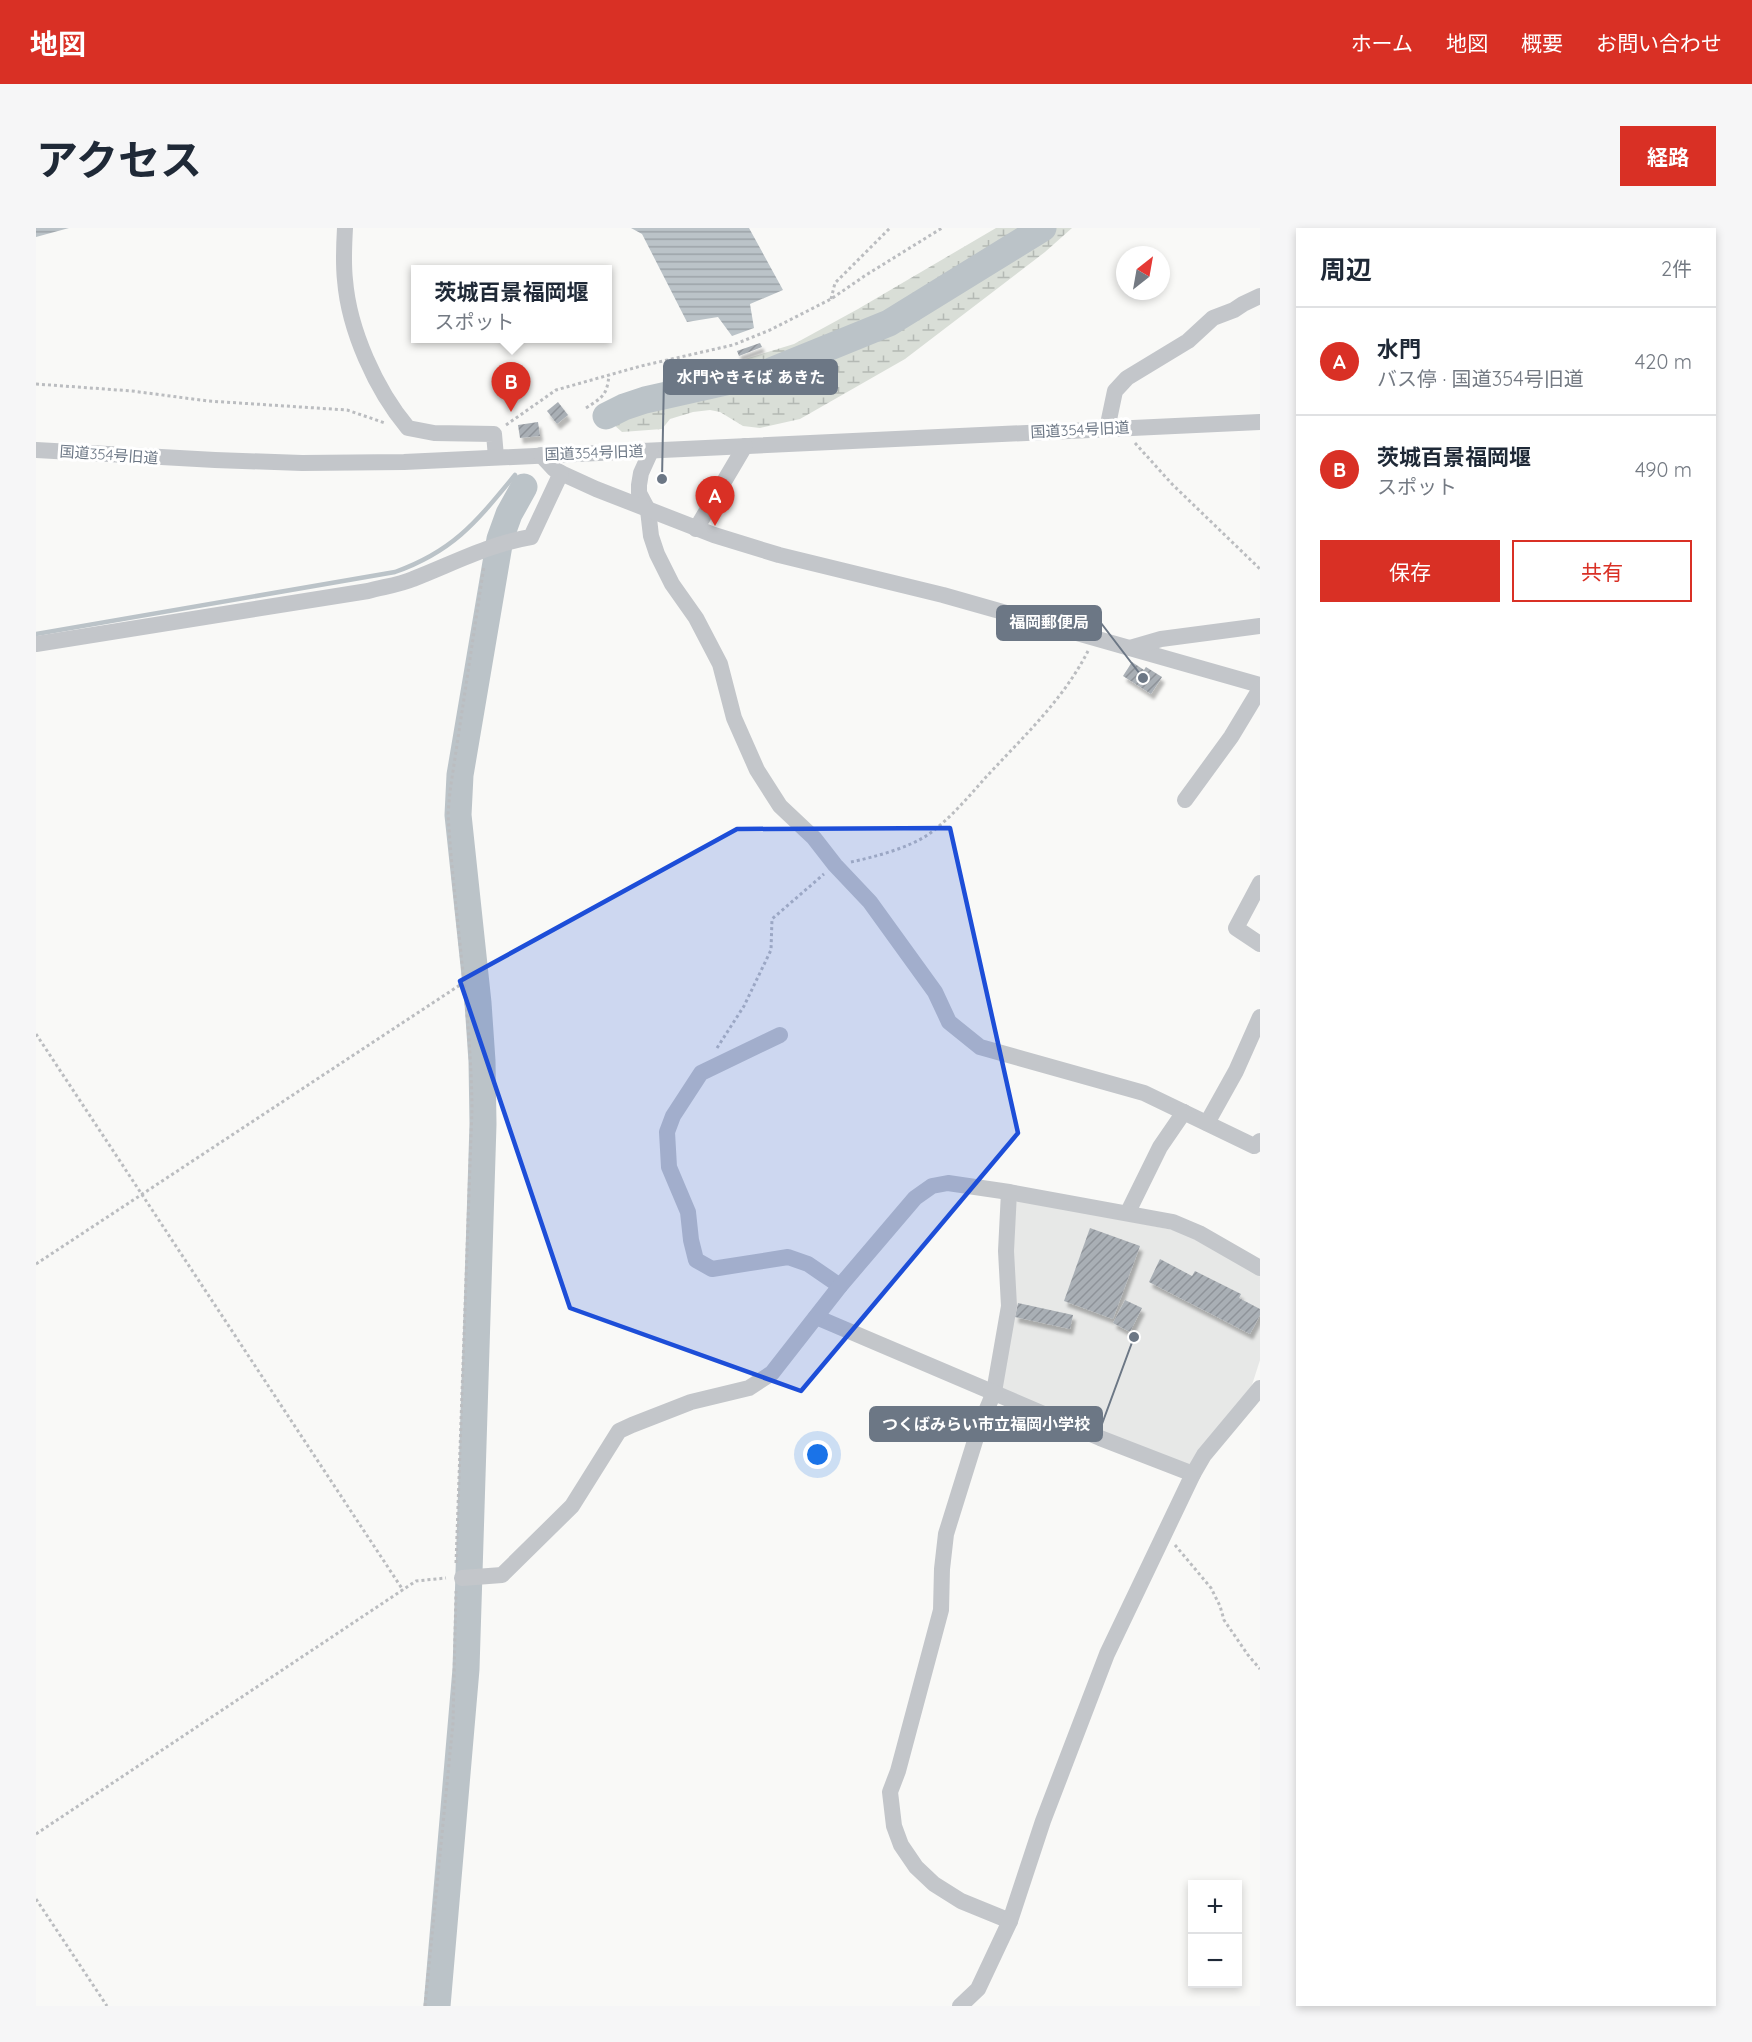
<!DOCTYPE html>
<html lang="ja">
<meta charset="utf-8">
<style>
body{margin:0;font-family:Quicksand,"Noto Sans JP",sans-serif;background:#f6f6f7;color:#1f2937}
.controls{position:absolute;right:18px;bottom:18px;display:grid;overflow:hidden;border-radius:0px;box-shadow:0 3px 9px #0003}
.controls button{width:54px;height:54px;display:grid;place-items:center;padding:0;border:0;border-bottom:2px solid #e0e1e3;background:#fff;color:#1f2937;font:30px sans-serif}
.compass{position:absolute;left:1080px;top:18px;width:54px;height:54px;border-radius:50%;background:#fff;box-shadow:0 3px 9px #0003;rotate:31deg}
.you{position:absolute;left:782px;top:1227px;width:21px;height:21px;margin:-15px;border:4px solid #fff;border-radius:50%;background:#1a73e8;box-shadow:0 0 0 9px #1a73e833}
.badge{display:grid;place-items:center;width:39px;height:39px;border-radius:50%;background:#d93025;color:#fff;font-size:20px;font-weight:700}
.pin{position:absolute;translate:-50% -50px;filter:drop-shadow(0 2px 3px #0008)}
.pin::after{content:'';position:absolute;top:32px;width:21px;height:18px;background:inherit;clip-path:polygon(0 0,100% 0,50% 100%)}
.popup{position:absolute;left:375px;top:37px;width:201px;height:78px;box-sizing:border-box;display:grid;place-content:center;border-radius:0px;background:#fff;filter:drop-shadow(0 2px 4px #0005);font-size:20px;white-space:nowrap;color:#747a83}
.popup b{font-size:22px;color:#1f2937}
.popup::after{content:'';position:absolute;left:50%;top:100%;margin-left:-12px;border:12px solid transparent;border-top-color:#fff}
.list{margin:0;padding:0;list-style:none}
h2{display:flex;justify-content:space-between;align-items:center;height:78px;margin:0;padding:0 24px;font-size:26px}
h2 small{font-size:20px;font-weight:400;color:#747a83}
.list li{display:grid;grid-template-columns:39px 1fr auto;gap:18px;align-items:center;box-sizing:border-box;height:108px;padding:0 24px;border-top:2px solid #e0e1e3}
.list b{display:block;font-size:22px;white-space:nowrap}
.list p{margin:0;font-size:20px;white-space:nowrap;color:#747a83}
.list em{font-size:20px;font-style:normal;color:#747a83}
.actions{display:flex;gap:12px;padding:18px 24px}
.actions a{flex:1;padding:14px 0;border:2px solid #d93025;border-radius:0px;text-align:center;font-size:21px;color:#d93025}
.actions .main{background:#d93025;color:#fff}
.map{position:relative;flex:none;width:1224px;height:1778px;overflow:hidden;border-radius:0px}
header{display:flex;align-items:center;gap:36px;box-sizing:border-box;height:84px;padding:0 30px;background:#d93025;color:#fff}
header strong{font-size:28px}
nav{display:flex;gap:33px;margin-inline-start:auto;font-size:21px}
.intro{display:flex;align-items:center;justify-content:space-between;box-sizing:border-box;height:144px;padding:0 36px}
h1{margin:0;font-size:42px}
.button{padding:15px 27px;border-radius:0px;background:#d93025;color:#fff;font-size:21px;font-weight:700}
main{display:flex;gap:36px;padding:0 36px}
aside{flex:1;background:#fff;border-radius:0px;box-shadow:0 3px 9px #0003}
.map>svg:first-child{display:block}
</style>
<header>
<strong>地図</strong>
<nav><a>ホーム</a><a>地図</a><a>概要</a><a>お問い合わせ</a></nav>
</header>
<div class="intro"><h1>アクセス</h1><a class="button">経路</a></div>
<main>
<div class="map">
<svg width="1224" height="1778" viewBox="0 0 1224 1778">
<defs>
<pattern id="wetland-marsh" width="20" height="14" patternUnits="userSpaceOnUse" patternTransform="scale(1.5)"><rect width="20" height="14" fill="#d9ded7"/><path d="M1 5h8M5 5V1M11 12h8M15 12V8" fill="none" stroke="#b4b9b4"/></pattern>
<pattern id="water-rules" width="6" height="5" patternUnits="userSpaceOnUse" patternTransform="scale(1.5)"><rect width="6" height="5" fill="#bbc3c8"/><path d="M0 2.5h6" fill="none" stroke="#9ca3a8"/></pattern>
<pattern id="building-hatch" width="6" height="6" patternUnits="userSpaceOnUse" patternTransform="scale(1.5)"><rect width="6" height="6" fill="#a9afb5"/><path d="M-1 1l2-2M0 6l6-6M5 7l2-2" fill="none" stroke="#8e9399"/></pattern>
<filter id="shadow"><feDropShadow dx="3" dy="5.5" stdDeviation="1.5" flood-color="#0004"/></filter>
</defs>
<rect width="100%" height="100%" fill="#f9f9f7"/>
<!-- built -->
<path fill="#e7e8e7" d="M982,971L1157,1006L1224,1046V1132L1215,1160L1156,1237L1149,1239L962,1161L978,975Z"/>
<!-- wetland -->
<path fill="url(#wetland-marsh)" d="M960,0H1036L1009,24L869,131L764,191L724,200L707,198L684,184L674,182L657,184L634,191L626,201L586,204L577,196L565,181L583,169L657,150L706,132L758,116L822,81Z"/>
<!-- water -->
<g fill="url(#water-rules)">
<path d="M0,0H33L0,9Z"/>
<path d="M595,0H713L747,62L714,76L718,100L696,108L682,89L651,94L606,6Z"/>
</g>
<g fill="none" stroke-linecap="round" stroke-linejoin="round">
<!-- stream -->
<path stroke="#bbc3c8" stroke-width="4.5" d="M0,406L359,344C418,323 441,293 479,247"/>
<!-- river -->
<g stroke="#bbc3c8" stroke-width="27">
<path d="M570,188L588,179L609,172L730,145L853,95L1007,0"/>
<path d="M401,1778L430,1441L447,896L446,833L442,775L422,587L424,547L464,311L473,286L488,259"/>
</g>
</g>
<!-- building -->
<g fill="url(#building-hatch)" filter="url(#shadow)">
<path d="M724,115L726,119L703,128L701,123Z"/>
<path d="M522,174L532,187L521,196L511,183Z"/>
<path d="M502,194L504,208L484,210L482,197Z"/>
<path d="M1096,434L1108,442L1110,439L1126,449L1115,466L1087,448Z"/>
<path d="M1054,1000L1104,1018L1077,1091L1028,1073Z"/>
<path d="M1124,1031L1156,1048L1159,1043L1205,1066L1203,1070L1224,1081V1087L1214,1106L1113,1054Z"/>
<path d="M1089,1072L1106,1080L1094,1104L1077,1095Z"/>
<path d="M982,1075L1037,1087L1034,1101L979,1089Z"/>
</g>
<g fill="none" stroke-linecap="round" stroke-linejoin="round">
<!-- path -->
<g stroke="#bbbdc0" stroke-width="3" stroke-dasharray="3 3" stroke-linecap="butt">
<path d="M795,71L799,55L854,0"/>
<path d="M0,156L96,163L172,173L311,182L349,195"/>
<path d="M550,180C567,169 571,167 573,147"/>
<path d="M470,197L520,162L605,138L697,117L734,102L795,71L830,47L906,0"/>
<path d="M1099,215L1136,256L1224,341"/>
<path d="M815,634C838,629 873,620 893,606C915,590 933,568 951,548C988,508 1027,472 1052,423"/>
<path d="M0,806L367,1362"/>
<path d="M681,820L708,778L735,722L736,691L788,646"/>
<path d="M0,1036L427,755"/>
<path d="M1139,1317L1175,1360L1184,1378L1188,1392L1212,1427L1224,1441"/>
<path d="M420,1335L436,881C435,782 418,685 412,586L414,563L448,338"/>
<path d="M0,1606L380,1353L410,1350"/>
<path d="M0,1671L71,1778"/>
<path d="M389,1778L417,1495L420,1363"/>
</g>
<!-- minor -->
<g stroke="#c3c6ca" stroke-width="16">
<path d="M309,0C308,17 307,34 309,52C313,102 340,162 372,200L398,205L458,206L460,229"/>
<path d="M1071,201L1079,163L1091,150L1152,113L1177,90L1198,82L1207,76L1224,68"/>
<path d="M0,222L179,232L266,235L368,234L1224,194"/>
<path d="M615,223L605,245L603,257V265L612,282L615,308L621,326L636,356L660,390L684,436L698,490L721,542L744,578L778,610L799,637L834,674L899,764L913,794L944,819L1108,865L1218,918L1224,913"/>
<path d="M505,227L518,241L525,245L560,261L678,307L743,327L907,367L1224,457"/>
<path d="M660,301L709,218"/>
<path d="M0,416L332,363C346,359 363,357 377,351C416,336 453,316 495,309L525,245"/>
<path d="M1094,420L1125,411L1224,398"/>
<path d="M1149,572L1195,509L1224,461"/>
<path d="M1224,655L1200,700L1224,716"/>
<path d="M744,807L665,845L637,888L631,904L633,939L652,984L655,1012L660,1032L676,1041L752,1029L772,1036L804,1058"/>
<path d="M1171,895L1200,843L1224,789"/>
<path d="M973,964L970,1023L973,1078L958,1164L943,1200L910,1306L906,1341L905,1382L862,1543L854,1564L858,1598L865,1617L880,1639L898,1656L925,1673L974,1693"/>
<path d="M1092,984L1124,919L1148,884"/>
<path d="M780,1089L1064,1210L1157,1246"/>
<path d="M426,1350L466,1347L536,1278L583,1203L596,1197L655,1174L713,1160L736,1145L804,1058L879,970L896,958L912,955L973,964L1137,994L1163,1005L1224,1040"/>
<path d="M924,1778L942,1761L974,1693L1007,1593L1071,1426L1157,1246L1168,1227L1224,1160"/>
</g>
</g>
<!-- marked area -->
<path fill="#1d4ed8" fill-opacity="0.2" stroke="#1d4ed8" stroke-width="4.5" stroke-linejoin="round" d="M914,600L982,905L765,1163L534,1080L424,753L701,601Z"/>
<g text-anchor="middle" stroke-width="6" stroke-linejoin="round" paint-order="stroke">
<!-- street labels -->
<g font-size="15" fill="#6c7785" stroke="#fff">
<text transform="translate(1044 202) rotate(-3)" y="5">国道354号旧道</text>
<text transform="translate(558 225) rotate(-2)" y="5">国道354号旧道</text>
<text transform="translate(73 227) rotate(4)" y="5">国道354号旧道</text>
</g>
</g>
<!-- callouts -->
<path fill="none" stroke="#6c7785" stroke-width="2" d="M626 251L628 149M1107 450L1065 395M1098 1109L1066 1196"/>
<g fill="#6c7785" stroke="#fff" stroke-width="2">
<circle cx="626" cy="251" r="6"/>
<circle cx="1107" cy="450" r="6"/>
<circle cx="1098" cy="1109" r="6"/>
</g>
<g fill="#6c7785" stroke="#6c7785" stroke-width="2">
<rect x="628" y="132" width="173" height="34" rx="6"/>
<rect x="961" y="378" width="104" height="34" rx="6"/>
<rect x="834" y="1179" width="232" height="34" rx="6"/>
</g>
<g font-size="16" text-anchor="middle" font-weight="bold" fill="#fff">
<text x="715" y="155">水門やきそば あきた</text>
<text x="1013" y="400">福岡郵便局</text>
<text x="950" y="1202">つくばみらい市立福岡小学校</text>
</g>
</svg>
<div class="controls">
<button>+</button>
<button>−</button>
</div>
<svg class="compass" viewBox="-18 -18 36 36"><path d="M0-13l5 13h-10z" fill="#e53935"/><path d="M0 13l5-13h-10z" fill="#747a83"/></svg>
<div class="you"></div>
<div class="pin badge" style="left:679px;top:298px">A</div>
<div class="pin badge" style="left:475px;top:184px">B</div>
<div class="popup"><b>茨城百景福岡堰</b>スポット</div>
</div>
<aside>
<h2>周辺<small>2件</small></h2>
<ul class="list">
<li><span class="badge">A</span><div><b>水門</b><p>バス停 · 国道354号旧道</p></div><em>420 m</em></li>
<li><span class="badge">B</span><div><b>茨城百景福岡堰</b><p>スポット</p></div><em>490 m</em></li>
</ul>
<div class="actions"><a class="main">保存</a><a>共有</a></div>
</aside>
</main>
